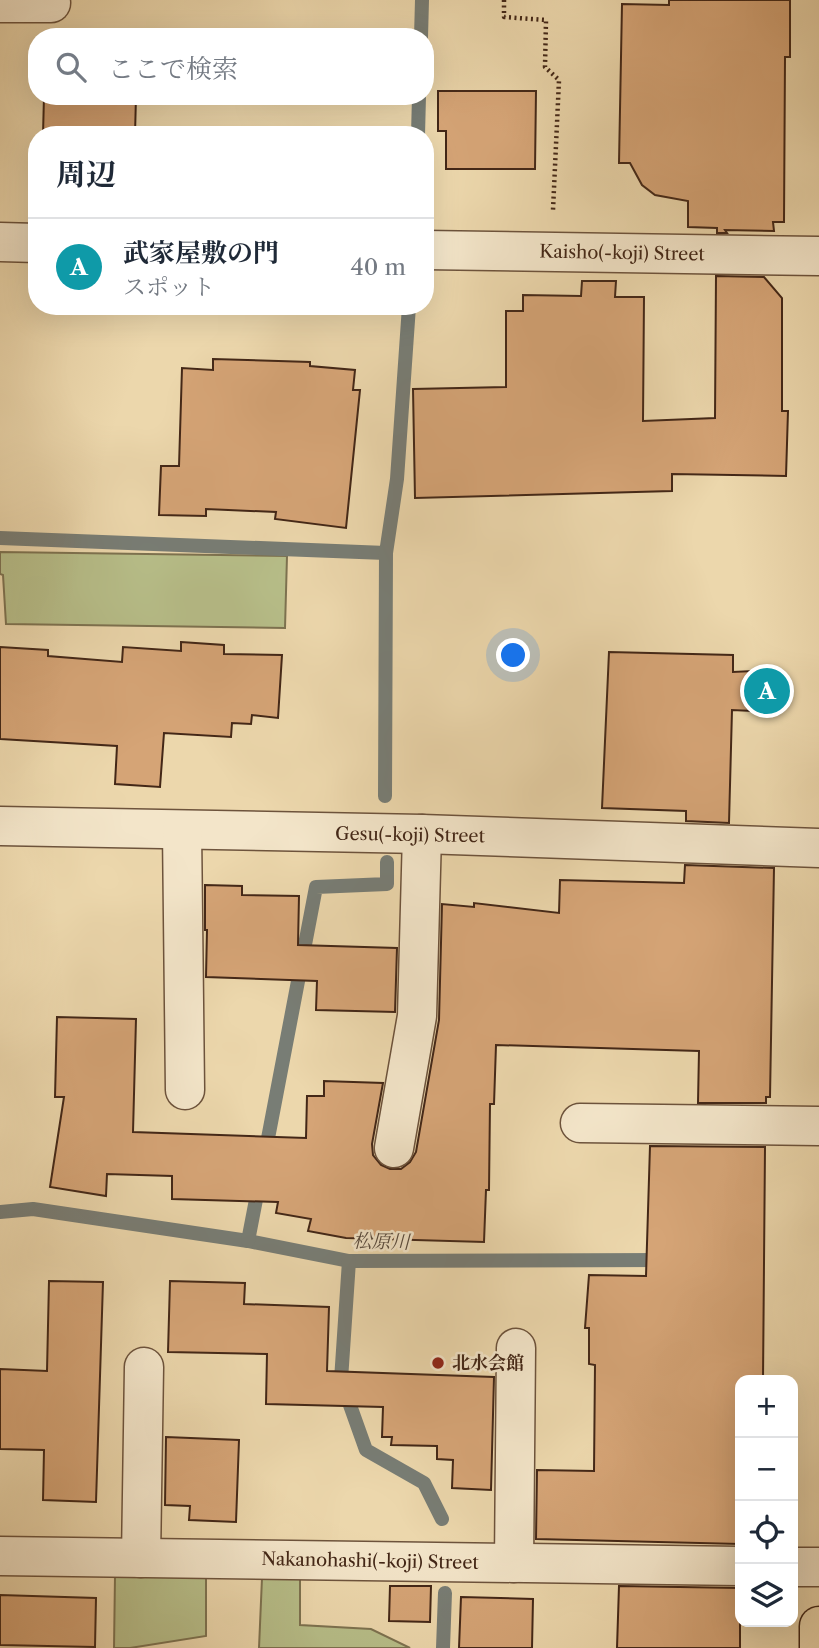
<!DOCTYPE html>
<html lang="ja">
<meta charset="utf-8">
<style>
body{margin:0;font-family:"Libre Caslon Text","Noto Serif JP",serif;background:#f2f2f3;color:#1f2937}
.controls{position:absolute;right:21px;bottom:21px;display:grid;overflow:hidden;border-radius:14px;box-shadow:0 7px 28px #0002}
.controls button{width:63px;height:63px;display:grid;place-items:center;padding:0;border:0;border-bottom:2px solid #e0e1e3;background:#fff;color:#1f2937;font:35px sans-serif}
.you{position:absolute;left:514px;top:656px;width:24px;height:24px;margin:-18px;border:5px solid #fff;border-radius:50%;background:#1a73e8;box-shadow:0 0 0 10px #1a73e833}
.badge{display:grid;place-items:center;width:46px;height:46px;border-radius:50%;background:#8f2418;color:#fff;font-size:23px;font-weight:700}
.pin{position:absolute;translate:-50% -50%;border:4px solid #fff;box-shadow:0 2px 7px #0006}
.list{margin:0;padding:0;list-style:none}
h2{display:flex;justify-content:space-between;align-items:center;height:91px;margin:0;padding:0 28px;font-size:30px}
h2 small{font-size:23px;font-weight:400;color:#747a83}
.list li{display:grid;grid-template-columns:46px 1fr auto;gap:21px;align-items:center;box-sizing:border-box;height:98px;padding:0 28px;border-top:2px solid #e0e1e3}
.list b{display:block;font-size:26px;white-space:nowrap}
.list p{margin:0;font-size:23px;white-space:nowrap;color:#747a83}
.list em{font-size:23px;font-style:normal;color:#747a83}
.icon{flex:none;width:38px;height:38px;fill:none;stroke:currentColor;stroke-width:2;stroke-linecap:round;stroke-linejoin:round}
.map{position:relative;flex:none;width:819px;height:1648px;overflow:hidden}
.search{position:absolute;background:#fff;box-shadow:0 7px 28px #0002;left:28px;top:28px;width:406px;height:77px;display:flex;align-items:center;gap:18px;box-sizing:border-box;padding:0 24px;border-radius:28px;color:#747a83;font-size:26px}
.panel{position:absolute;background:#fff;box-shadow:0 7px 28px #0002;left:28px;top:126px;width:406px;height:189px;border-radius:28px}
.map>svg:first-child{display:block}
</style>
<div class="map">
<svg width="819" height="1648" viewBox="0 0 819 1648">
<rect width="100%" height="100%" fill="#ecd7ac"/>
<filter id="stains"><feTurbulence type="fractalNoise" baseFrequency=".00286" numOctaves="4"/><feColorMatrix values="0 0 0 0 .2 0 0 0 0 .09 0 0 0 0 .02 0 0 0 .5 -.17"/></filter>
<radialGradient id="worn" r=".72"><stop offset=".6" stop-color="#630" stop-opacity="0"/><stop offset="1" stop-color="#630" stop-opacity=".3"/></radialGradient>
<!-- green -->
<g fill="#b7be89" stroke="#7d7250" stroke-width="2">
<path d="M0,552L287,556L285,628L6,624L3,575L0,574Z"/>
<path d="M115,1576L206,1577V1636L130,1648H114Z"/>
<path d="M262,1578H300V1625L371,1629L410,1648H259Z"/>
</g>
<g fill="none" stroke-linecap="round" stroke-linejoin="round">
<!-- stream -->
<g stroke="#787d75" stroke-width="14">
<path d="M421,37L422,0"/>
<path d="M418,135L419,96"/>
<path d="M0,538L386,553"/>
<path d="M385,796L386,553L397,479L409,306"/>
<path d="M265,1154L316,887L387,884V862"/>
<path d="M0,1212L33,1209L248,1241L349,1261L665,1260"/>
<path d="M248,1241L259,1184"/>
<path d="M349,1261L341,1380L366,1450L424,1483L442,1519"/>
<path d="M443,1648L445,1593"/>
</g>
</g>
<!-- building -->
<g fill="#d5a476" stroke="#432717" stroke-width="2">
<path d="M669,0H790V57H785L784,222H773L774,231L725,230L727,233H717V228L688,227V201L655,195L642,185L630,163H619L622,4L669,5Z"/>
<path d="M438,91H536L535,169H446V131H438Z"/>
<path d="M44,96H136L135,135H43Z"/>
<path d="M716,276L764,277L782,298V411H788L786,476L672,474V491L415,498L413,389L506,387V311H523V295L581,296L582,281H616L615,297H644L643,421L715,418Z"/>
<path d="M213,359L310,362V366L355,370L353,390H360L346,528L275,519L276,512L206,509V516L159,515L161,466H179L182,368L213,370Z"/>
<path d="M181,642L224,645V654L282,655L278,718L252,715L251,724L232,723L231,737L164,733L160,787L115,784L117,746L0,739V647L48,650V656L122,662L123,647L181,651Z"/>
<path d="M609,652L733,655V672L777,670L776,712L732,710L729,823L686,821V811L602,808Z"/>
<path d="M685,865L774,868L770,1097H766V1103H698L699,1051L496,1045L494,1104H490L489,1190H486L484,1242L346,1238L308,1231L311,1219L276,1213L278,1202L172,1199V1176L107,1174L106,1196L50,1187L64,1097H55L57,1017L136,1019L133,1132L306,1138L307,1096H324V1081L383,1083L372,1144L373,1155L381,1165L390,1169H401L410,1162L416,1152L439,1020L442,904L474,907V903L559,913L560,880L684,883Z"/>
<path d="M205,885L242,886V895L299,896L298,945L397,948L395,1012L316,1010L317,981L206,977L207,930H205Z"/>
<path d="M650,1146L765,1147L763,1380H740V1544L536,1539L537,1470L594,1471L595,1365L589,1364V1328H585L589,1275L646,1276Z"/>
<path d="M49,1281L103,1282L96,1502L43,1500L44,1450L0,1449V1369L47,1371Z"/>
<path d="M170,1281L245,1283L244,1304L329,1307L327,1371L494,1377L491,1490L452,1488L453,1460L437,1459V1446L391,1445L392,1437H382L383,1407L266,1404L267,1354L168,1352Z"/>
<path d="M166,1437L239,1440L236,1522L189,1520L190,1506L165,1505Z"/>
<path d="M390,1586H431L430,1622L389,1621Z"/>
<path d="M619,1586L740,1588V1648H617Z"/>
<path d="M0,1595L96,1598L95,1647L0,1645Z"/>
<path d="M461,1597L533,1599L532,1648H459Z"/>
</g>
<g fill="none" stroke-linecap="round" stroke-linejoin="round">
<!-- minor casing -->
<g stroke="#6d533c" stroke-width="41">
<g id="minor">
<path d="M0,3H51"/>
<path d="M0,242L37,243"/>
<path d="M425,250L819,256"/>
<path d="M0,826L422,834L819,848"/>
<path d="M182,830L185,1090"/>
<path d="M580,1123L819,1126"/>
<path d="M394,1148L417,1016L422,834"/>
<path d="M0,1556L740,1566"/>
<path d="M141,1558L144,1367"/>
<path d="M514,1563L516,1348"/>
<path d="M793,1567H819"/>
</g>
</g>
<!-- primary casing -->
<g stroke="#432717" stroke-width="41">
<path id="primary" d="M819,1648V1626"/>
</g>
<!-- path -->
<path stroke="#432717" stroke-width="4.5" stroke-dasharray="2 3.5" stroke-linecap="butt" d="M504,0V17L546,20L545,67L559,80L553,210"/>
<!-- minor -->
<use href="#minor" stroke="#f3e5c9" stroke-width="38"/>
<!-- primary -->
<use href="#primary" stroke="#ecd7ac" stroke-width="38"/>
</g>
<!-- markers -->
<circle fill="#8f2418" stroke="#f3e5c9" stroke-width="2.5" cx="438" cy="1363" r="7"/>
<g text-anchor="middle" stroke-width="5" stroke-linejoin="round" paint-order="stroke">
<!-- street labels -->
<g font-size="18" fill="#432717" stroke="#f3e5c9">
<text transform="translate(622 253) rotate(1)" y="6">Kaisho(-koji) Street</text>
<text transform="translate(410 835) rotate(1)" y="6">Gesu(-koji) Street</text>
<text transform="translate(370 1561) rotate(1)" y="6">Nakanohashi(-koji) Street</text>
</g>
<!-- poi labels -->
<g font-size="18" font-weight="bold" fill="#432717" stroke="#f3e5c9" text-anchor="start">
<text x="452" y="1369">北水会館</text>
</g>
<!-- water labels -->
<g font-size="19" font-style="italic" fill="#594b3e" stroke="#f3e5c9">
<text transform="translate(381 1241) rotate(1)" y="7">松原川</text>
</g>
</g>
<rect width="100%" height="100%" filter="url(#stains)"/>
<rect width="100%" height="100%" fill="url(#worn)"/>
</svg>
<div class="controls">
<button>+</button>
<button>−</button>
<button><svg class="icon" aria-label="locate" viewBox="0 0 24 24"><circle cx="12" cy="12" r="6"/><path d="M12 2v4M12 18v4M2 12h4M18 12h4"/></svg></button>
<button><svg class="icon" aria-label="layers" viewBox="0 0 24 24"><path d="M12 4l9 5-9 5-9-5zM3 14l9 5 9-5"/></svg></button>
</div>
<div class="you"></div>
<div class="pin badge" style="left:767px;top:691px;background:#0f9aa8">A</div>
<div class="search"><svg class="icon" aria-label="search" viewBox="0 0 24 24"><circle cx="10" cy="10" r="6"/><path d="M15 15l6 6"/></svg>ここで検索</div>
<section class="panel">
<h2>周辺<small></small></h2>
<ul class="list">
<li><span class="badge" style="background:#0f9aa8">A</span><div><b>武家屋敷の門</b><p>スポット</p></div><em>40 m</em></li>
</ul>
</section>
</div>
